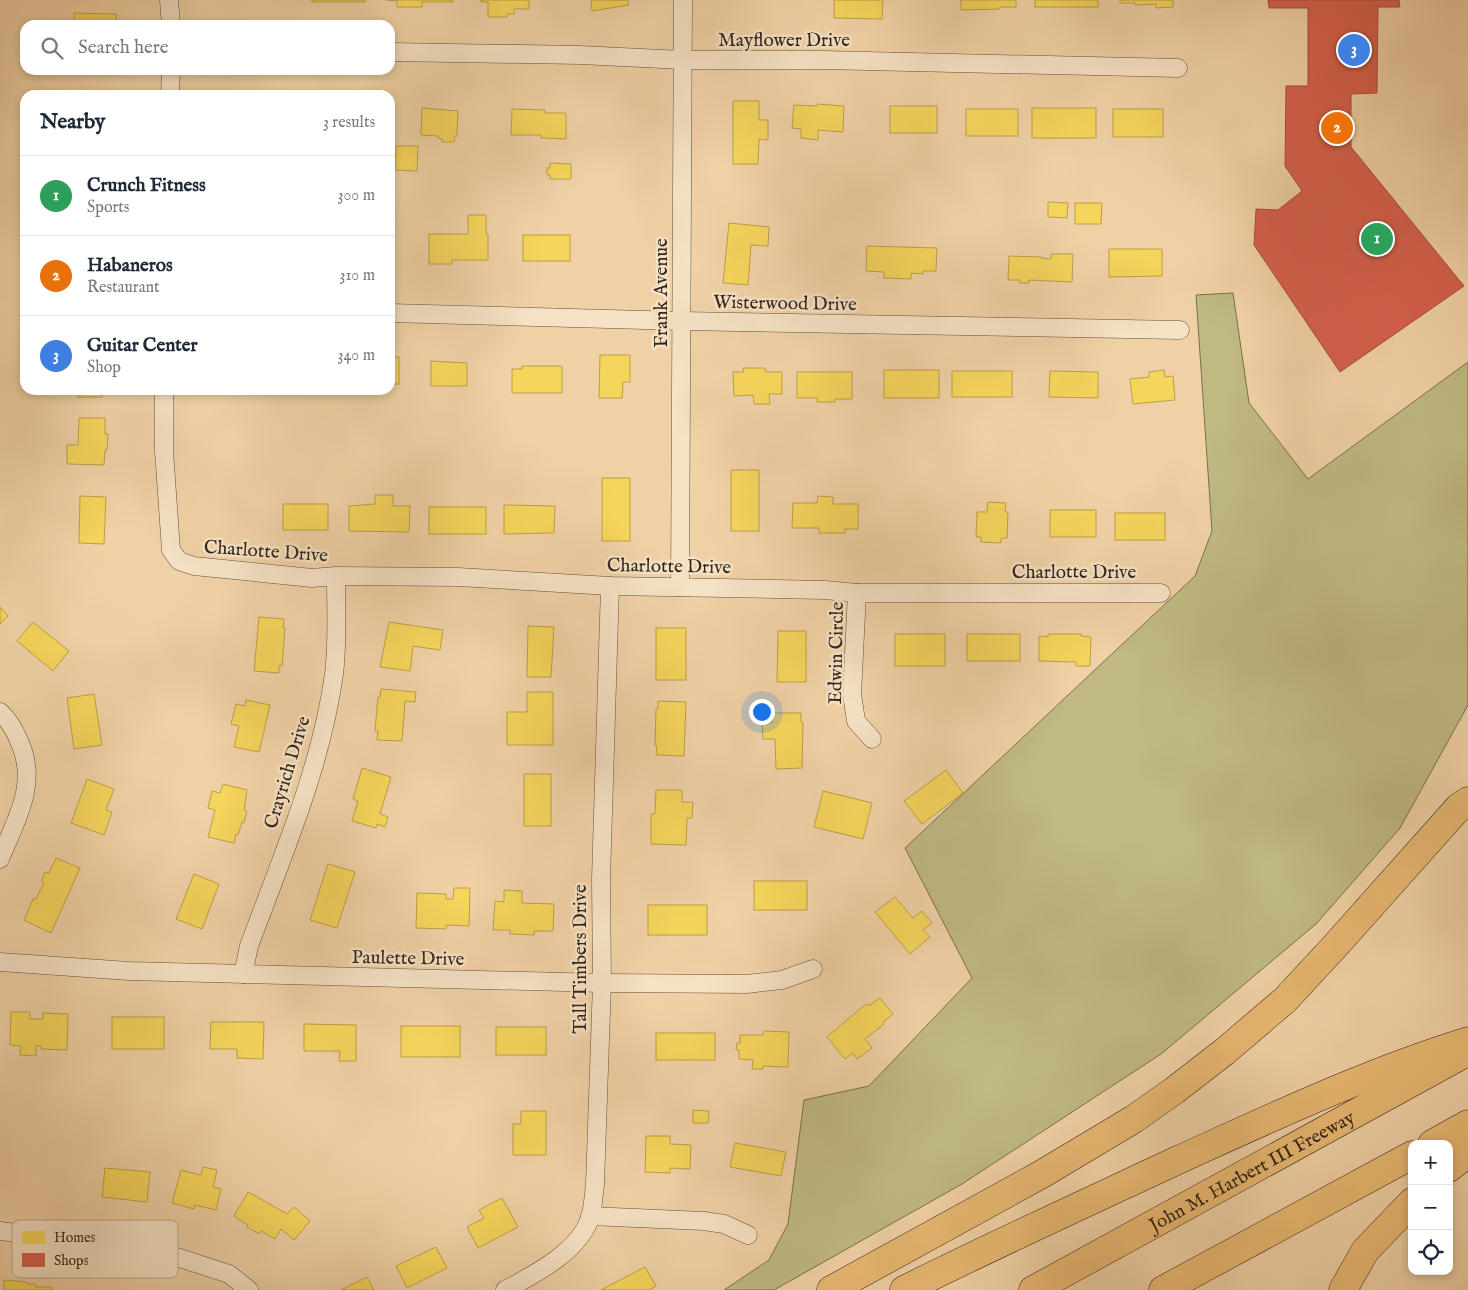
<!DOCTYPE html>
<meta charset="utf-8">
<style>
body{margin:0;font-family:"IM FELL English",serif;background:#f2f2f3;color:#1f2937}
.controls{position:absolute;right:15px;bottom:15px;display:grid;overflow:hidden;border-radius:10px;box-shadow:0 2px 8px #0003}
.controls button{width:45px;height:45px;display:grid;place-items:center;padding:0;border:0;border-bottom:1px solid #e0e1e3;background:#fff;color:#1f2937;font:25px sans-serif}
.you{position:absolute;left:761px;top:711px;width:18px;height:18px;margin:-12px;border:4px solid #fff;border-radius:50%;background:#1a73e8;box-shadow:0 0 0 8px #1a73e833}
.badge{display:grid;place-items:center;width:32px;height:32px;border-radius:50%;background:#8f2418;color:#fff;font-size:16px;font-weight:700}
.pin{position:absolute;translate:-50% -50%;border:2px solid #fff;box-shadow:0 1px 5px #0006}
.list{margin:0;padding:0;list-style:none}
h2{display:flex;justify-content:space-between;align-items:center;height:65px;margin:0;padding:0 20px;font-size:21px}
h2 small{font-size:16px;font-weight:400;color:#747a83}
.list li{display:grid;grid-template-columns:32px 1fr auto;gap:15px;align-items:center;box-sizing:border-box;height:80px;padding:0 20px;border-top:1px solid #e0e1e3}
.list b{display:block;font-size:19px;white-space:nowrap}
.list p{margin:0;font-size:16px;white-space:nowrap;color:#747a83}
.list em{font-size:16px;font-style:normal;color:#747a83}
.icon{flex:none;width:28px;height:28px;fill:none;stroke:currentColor;stroke-width:2;stroke-linecap:round;stroke-linejoin:round}
.map{position:relative;flex:none;width:1468px;height:1290px;overflow:hidden}
.search{position:absolute;background:#fff;box-shadow:0 2px 8px #0003;left:20px;top:20px;width:375px;height:55px;display:flex;align-items:center;gap:12px;box-sizing:border-box;padding:0 18px;border-radius:15px;color:#747a83;font-size:19px}
.panel{position:absolute;background:#fff;box-shadow:0 2px 8px #0003;left:20px;top:90px;width:375px;height:305px;border-radius:15px}
.map>svg:first-child{display:block}
</style>
<div class="map">
<svg width="1468" height="1290" viewBox="0 0 1468 1290">
<rect width="100%" height="100%" fill="#f0d1a5"/>
<filter id="stains"><feTurbulence type="fractalNoise" baseFrequency=".004" numOctaves="4"/><feColorMatrix values="0 0 0 0 .2 0 0 0 0 .09 0 0 0 0 .02 0 0 0 .5 -.17"/></filter>
<radialGradient id="worn" r=".72"><stop offset=".6" stop-color="#630" stop-opacity="0"/><stop offset="1" stop-color="#630" stop-opacity=".3"/></radialGradient>
<!-- green -->
<path fill="#c0b982" stroke="#79704e" d="M1233,293L1249,403L1308,479L1468,362V705L1400,828L1316,924L1161,1054L962,1184L774,1290H724L769,1260L788,1224L804,1100L869,1086L972,978L905,848L1195,576L1212,531L1196,295Z"/>
<!-- homes -->
<g fill="#f6d55c" stroke="#bba048">
<rect x="312" y="0" width="53" height="2"/>
<path d="M386,0H453V2H422V7H397V1Z"/>
<path d="M481,0H529V9H514V14H507V17H488V2H481Z"/>
<path d="M591,0H628L629,5L592,11Z"/>
<path d="M834,0H883L882,19L834,18Z"/>
<path d="M961,0H1016V7H1000V9L961,10Z"/>
<rect x="1035" y="0" width="63" height="7"/>
<path d="M1120,0H1173V7L1156,8V4L1135,5V3H1120Z"/>
<path d="M74,13L116,14V25H74Z"/>
<rect x="204" y="92" width="28" height="3"/>
<path d="M733,101H759V120H768V140L759,139L758,164H733Z"/>
<path d="M817,104L844,106L843,132L818,130V140L801,138V129L792,128L794,105L817,106Z"/>
<rect x="890" y="106" width="47" height="27"/>
<path d="M422,108L458,111L457,136H455L454,142H442V139L438,138V136L421,135Z"/>
<rect x="1032" y="108" width="64" height="30"/>
<path d="M512,109L545,110V113H566V139L541,138V135H511Z"/>
<rect x="966" y="109" width="52" height="27"/>
<rect x="1113" y="109" width="50" height="28"/>
<path d="M396,146H418L417,171L395,170Z"/>
<path d="M550,163L571,164V179H550V175H547V168H550Z"/>
<path d="M1048,202L1068,203L1067,218L1048,217Z"/>
<path d="M1075,203H1102L1101,224H1075Z"/>
<path d="M468,215H486V234H488V260H452V264H429V234H468Z"/>
<path d="M729,223L769,227L768,246L751,245L748,285L723,283Z"/>
<rect x="523" y="235" width="47" height="26"/>
<path d="M867,246L937,248L936,271H923V274L911,273V279L884,278V272L866,271Z"/>
<path d="M1109,249H1162V276L1109,277Z"/>
<path d="M1051,254H1073L1072,282L1029,280V283H1020V280H1008L1009,256L1041,257V258L1051,259Z"/>
<path d="M600,355H630V382H623L622,398H599Z"/>
<rect x="390" y="357" width="9" height="27"/>
<path d="M431,361L467,363V386H431Z"/>
<path d="M522,366H562V393H512V369H522Z"/>
<path d="M743,368H765L766,372H782V394H769L770,404H754L753,395L734,396L733,372H744Z"/>
<rect x="884" y="370" width="55" height="28"/>
<path d="M1164,370L1165,377L1173,376L1175,400L1133,404L1130,379L1149,377V372Z"/>
<rect x="952" y="371" width="60" height="26"/>
<path d="M1050,371L1098,372V398L1049,397Z"/>
<path d="M797,372H852V399H835V402H817V398H797Z"/>
<rect x="78" y="390" width="24" height="7"/>
<path d="M79,418H105V434H108L107,450H105L104,465L67,464V445H78Z"/>
<rect x="731" y="470" width="28" height="61"/>
<rect x="602" y="478" width="28" height="63"/>
<path d="M375,495H393V506H410L409,532L349,531V506L375,504Z"/>
<path d="M80,496L106,497L104,544L79,543Z"/>
<path d="M818,496L833,497V504H858V529H845V533H819V528H792L793,503H817Z"/>
<path d="M988,502L1006,503L1005,512H1008L1007,538H1001V543L981,542V537H976L977,512H987Z"/>
<rect x="283" y="504" width="45" height="26"/>
<path d="M504,505L555,506L554,533L504,534Z"/>
<rect x="429" y="507" width="57" height="27"/>
<rect x="1050" y="510" width="46" height="27"/>
<rect x="1115" y="513" width="50" height="27"/>
<path d="M0,607L8,616L0,624Z"/>
<path d="M259,617L284,619L283,628H285L282,666H279V673L254,671Z"/>
<path d="M33,622L69,651L53,671L17,641Z"/>
<path d="M389,622L443,630L440,650L413,646L410,671L380,667Z"/>
<path d="M528,626L554,627L551,677H527Z"/>
<rect x="656" y="628" width="30" height="52"/>
<path d="M778,631H806V682H777Z"/>
<rect x="895" y="634" width="50" height="32"/>
<rect x="967" y="634" width="53" height="27"/>
<path d="M1048,634H1081V636L1091,637L1090,666H1076V662L1039,661V636L1048,637Z"/>
<path d="M381,689L416,692L415,702L405,701L402,741L377,740L378,731H375L378,697H380Z"/>
<path d="M527,692H553V745H507V712H527Z"/>
<path d="M94,694L102,745L74,749L67,698Z"/>
<path d="M246,700L270,705L259,752L234,747L239,726L231,724L236,704L245,706Z"/>
<path d="M658,701L686,702L684,756L656,755L657,746H655L656,709H658Z"/>
<path d="M772,713H801V722H803L802,768L776,769L775,739H763L762,723H772Z"/>
<path d="M362,768L391,777L380,814L388,817L385,827L377,824L376,828L352,821L358,801L353,799Z"/>
<path d="M946,770L963,793L922,824L904,801Z"/>
<rect x="524" y="774" width="27" height="52"/>
<path d="M87,779L114,789L106,810L112,812L104,835L71,823Z"/>
<path d="M223,784L247,790L244,810L247,811L244,823L242,822L238,835L236,834L234,843L208,837L215,810L208,808L212,791L220,793Z"/>
<path d="M656,790H682V802H693L692,818H687L686,845L651,844V814H655Z"/>
<path d="M823,791L872,803L863,839L814,827Z"/>
<path d="M56,858L80,868L51,933L24,920L33,899H36L44,882L41,881L45,872L49,873Z"/>
<path d="M328,864L355,872L337,928L310,920Z"/>
<path d="M194,874L219,884L202,929L176,919Z"/>
<rect x="754" y="881" width="53" height="29"/>
<path d="M454,888H470L469,926L446,925V929L416,928L417,893L446,894V899H453Z"/>
<path d="M504,890L522,891V903L554,904L553,931H534V935L510,934V930H493L495,901L504,902Z"/>
<path d="M895,897L913,918L922,911L932,923L923,930L930,937L910,954L875,912Z"/>
<rect x="648" y="905" width="59" height="30"/>
<path d="M880,998L893,1014L883,1022L884,1024L865,1039L872,1048L857,1059L853,1053L845,1059L827,1037L866,1004L868,1006Z"/>
<path d="M11,1012H30V1019H43V1013L68,1014L67,1050L41,1049V1046H36V1056L20,1055L21,1046L10,1045Z"/>
<rect x="112" y="1017" width="52" height="32"/>
<path d="M211,1022H264L263,1059L237,1058V1049H210Z"/>
<path d="M304,1024L356,1025V1061H339L340,1051H304Z"/>
<rect x="401" y="1026" width="59" height="31"/>
<rect x="496" y="1027" width="50" height="28"/>
<path d="M764,1031L789,1032L788,1067L763,1066V1069H752L753,1060L739,1059V1050H736L737,1043H740V1035H763Z"/>
<rect x="656" y="1033" width="59" height="27"/>
<path d="M693,1110L709,1111L708,1123H693Z"/>
<path d="M521,1111H546V1155H513V1124H521Z"/>
<path d="M646,1136H670V1144L691,1145L690,1169L670,1168V1173L645,1172Z"/>
<path d="M735,1143L786,1152L781,1176L730,1167Z"/>
<path d="M203,1167L217,1170L213,1187L221,1189L216,1210L195,1205L194,1209L172,1203L181,1170L201,1175Z"/>
<path d="M105,1168L150,1172L147,1202L102,1197Z"/>
<path d="M248,1192L287,1214L294,1207L310,1221L294,1240L281,1229L275,1239L261,1231L259,1234L247,1227L248,1225L234,1216Z"/>
<path d="M502,1198L518,1227L478,1248L467,1227L484,1218L479,1210Z"/>
<path d="M436,1247L447,1268L407,1288L396,1266Z"/>
<path d="M645,1267L656,1286L649,1290H601Z"/>
<path d="M367,1277L374,1290H341Z"/>
<path d="M4,1280L27,1282V1284H35V1287H52V1290H4Z"/>
</g>
<!-- shops -->
<path fill="#d6604d" stroke="#a54f3e" d="M1268,0H1399L1400,7H1378L1377,93L1351,94V147L1464,286L1340,372L1254,245L1256,209L1278,210L1302,191L1285,166L1286,86H1308V8H1269Z"/>
<g fill="none" stroke-linecap="round" stroke-linejoin="round">
<!-- minor casing -->
<g stroke="#62513e" stroke-width="19">
<g id="minor">
<path d="M169,0L171,25"/>
<path d="M390,52L580,55L683,60H823L1178,68"/>
<path d="M170,95L171,70"/>
<path d="M390,313L681,321L1180,330"/>
<path d="M164,390V451L171,550L179,561L194,566L312,578L336,576L458,577L610,586L825,590L857,593H1161"/>
<path d="M680,587L683,0"/>
<path d="M857,593L852,694L856,721L872,739"/>
<path d="M0,712C8,719 15,731 19,741C39,783 16,820 0,859"/>
<path d="M0,962L129,971L602,983L747,984L782,980L813,969"/>
<path d="M243,974L249,946C282,857 321,768 334,674C338,642 336,609 336,576"/>
<path d="M590,1216L704,1221L724,1224L748,1235"/>
<path d="M0,1231L152,1249L229,1274L249,1290"/>
<path d="M505,1290C535,1274 581,1251 591,1215C593,1205 594,1194 595,1184L602,983L601,879L610,586"/>
</g>
</g>
<!-- motorway casing -->
<g stroke="#32261b" stroke-width="29">
<g id="motorway">
<path d="M1432,1144L1468,1124"/>
<path d="M1449,1168L1468,1153"/>
<path d="M831,1290L1042,1174L1134,1119L1175,1090L1224,1052L1285,1000L1336,945L1459,807L1468,801"/>
<path d="M904,1290C994,1245 1086,1203 1178,1160C1273,1117 1368,1072 1468,1041"/>
<path id="s1" d="M1033,1290L1460,1056"/>
<path d="M1163,1290L1412,1155"/>
<path d="M1343,1290L1365,1251L1412,1202"/>
</g>
</g>
<!-- minor -->
<use href="#minor" stroke="#f5e1c4" stroke-width="18"/>
<!-- motorway -->
<use href="#motorway" stroke="#e8b872" stroke-width="28"/>
</g>
<g text-anchor="middle" stroke-width="5" stroke-linejoin="round" paint-order="stroke">
<!-- street labels -->
<g font-size="19" fill="#32261b" stroke="#f5e1c4">
<text x="784" y="46">Mayflower Drive</text>
<text transform="translate(660 293) rotate(-90)" y="7">Frank Avenue</text>
<text transform="translate(785 302) rotate(1)" y="7">Wisterwood Drive</text>
<text transform="translate(266 550) rotate(4)" y="7">Charlotte Drive</text>
<text transform="translate(669 565) rotate(1)" y="7">Charlotte Drive</text>
<text x="1074" y="578">Charlotte Drive</text>
<text transform="translate(835 653) rotate(-89)" y="7">Edwin Circle</text>
<text transform="translate(286 772) rotate(-73)" y="7">Crayrich Drive</text>
<text transform="translate(408 957) rotate(1)" y="7">Paulette Drive</text>
<text transform="translate(579 959) rotate(-90)" y="7">Tall Timbers Drive</text>
<text dy="7" stroke="none"><textPath href="#s1" startOffset="249">John M. Harbert III Freeway</textPath></text>
</g>
</g>
<!-- legend -->
<rect x="12" y="1220" width="166" height="58" rx="8" fill="#f5e1c4" stroke="#baa991" stroke-width="1"/>
<rect x="22" y="1231" width="23" height="13" fill="#f6d55c"/>
<rect x="22" y="1253" width="23" height="14" fill="#d6604d"/>
<g font-size="14" fill="#32261b">
<text x="54" y="1242">Homes</text>
<text x="54" y="1265">Shops</text>
</g>
<rect width="100%" height="100%" filter="url(#stains)"/>
<rect width="100%" height="100%" fill="url(#worn)"/>
</svg>
<div class="controls">
<button>+</button>
<button>−</button>
<button><svg class="icon" aria-label="locate" viewBox="0 0 24 24"><circle cx="12" cy="12" r="6"/><path d="M12 2v4M12 18v4M2 12h4M18 12h4"/></svg></button>
</div>
<div class="you"></div>
<div class="pin badge" style="left:1377px;top:239px;background:#2e9e5b">1</div>
<div class="pin badge" style="left:1337px;top:128px;background:#e8710a">2</div>
<div class="pin badge" style="left:1354px;top:50px;background:#3f7fe0">3</div>
<div class="search"><svg class="icon" aria-label="search" viewBox="0 0 24 24"><circle cx="10" cy="10" r="6"/><path d="M15 15l6 6"/></svg>Search here</div>
<section class="panel">
<h2>Nearby<small>3 results</small></h2>
<ul class="list">
<li><span class="badge" style="background:#2e9e5b">1</span><div><b>Crunch Fitness</b><p>Sports</p></div><em>300 m</em></li>
<li><span class="badge" style="background:#e8710a">2</span><div><b>Habaneros</b><p>Restaurant</p></div><em>310 m</em></li>
<li><span class="badge" style="background:#3f7fe0">3</span><div><b>Guitar Center</b><p>Shop</p></div><em>340 m</em></li>
</ul>
</section>
</div>
